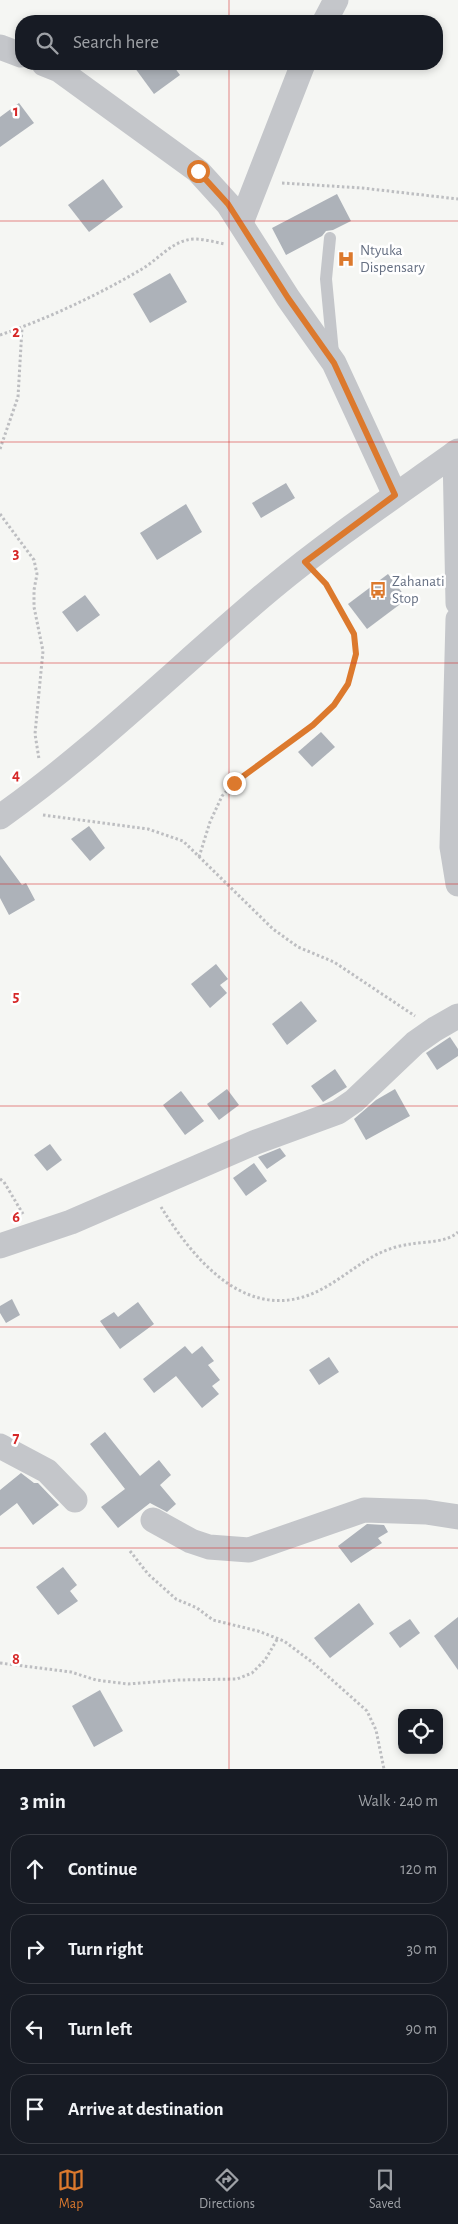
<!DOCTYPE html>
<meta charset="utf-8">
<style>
body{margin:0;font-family:"Alegreya Sans",sans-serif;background:#20242c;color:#f1f3f6}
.controls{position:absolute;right:15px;bottom:15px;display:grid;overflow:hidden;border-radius:10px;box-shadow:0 2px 8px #0003}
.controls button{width:45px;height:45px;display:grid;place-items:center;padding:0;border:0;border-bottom:1px solid #363941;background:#171b24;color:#f1f3f6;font:25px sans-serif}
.stop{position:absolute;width:15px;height:15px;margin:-11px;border:4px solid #dc792d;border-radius:50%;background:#fff}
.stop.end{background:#dc792d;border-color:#fff;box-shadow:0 1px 5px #0008}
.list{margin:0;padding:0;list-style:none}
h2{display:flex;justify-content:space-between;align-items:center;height:65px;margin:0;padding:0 20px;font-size:21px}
h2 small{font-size:16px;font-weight:400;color:#9ea1a6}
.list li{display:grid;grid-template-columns:32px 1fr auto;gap:15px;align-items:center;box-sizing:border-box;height:70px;margin:0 10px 10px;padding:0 10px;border:1px solid #363941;border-radius:20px}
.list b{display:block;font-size:19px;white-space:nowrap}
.list em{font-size:16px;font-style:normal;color:#9ea1a6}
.icon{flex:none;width:28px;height:28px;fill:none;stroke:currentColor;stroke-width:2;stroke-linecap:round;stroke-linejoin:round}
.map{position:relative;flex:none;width:458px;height:1769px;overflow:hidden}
.search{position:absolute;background:#171b24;box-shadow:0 2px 8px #0003;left:15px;right:15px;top:15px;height:55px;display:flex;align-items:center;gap:12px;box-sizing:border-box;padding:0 18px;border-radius:20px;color:#9ea1a6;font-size:19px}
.sheet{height:385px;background:#171b24}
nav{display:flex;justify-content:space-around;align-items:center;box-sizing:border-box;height:70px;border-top:1px solid #363941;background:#171b24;font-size:14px;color:#9ea1a6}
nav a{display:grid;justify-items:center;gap:2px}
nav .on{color:#dc792d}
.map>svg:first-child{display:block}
</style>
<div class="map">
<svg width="458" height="1769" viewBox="0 0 458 1769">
<rect width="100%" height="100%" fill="#f5f6f3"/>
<!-- building -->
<g fill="#adb2b9">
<path d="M132,64H172L180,75L154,94Z"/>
<path d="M19,103L34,123L0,147V117Z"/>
<path d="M103,179L123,207L89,232L68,205Z"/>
<path d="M337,194L351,221L333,230L326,231L322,236L286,255L272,228Z"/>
<path d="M170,273L187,302L150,323L133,294Z"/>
<path d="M286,483L295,498L261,518L252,503Z"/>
<path d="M186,504L202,532L157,560L140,533Z"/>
<path d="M388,574L407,599L367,629L348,604Z"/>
<path d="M85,595L100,615L77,632L62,612Z"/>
<path d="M321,732L335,747L312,767L298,752Z"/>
<path d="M89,826L105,848L90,861L71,839Z"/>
<path d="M0,855L22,885L26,883L35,900L9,915L0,898Z"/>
<path d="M216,964L228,979L220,985L227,993L210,1008L191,984Z"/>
<path d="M301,1001L317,1021L287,1045L272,1024Z"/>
<path d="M450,1037L458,1049V1056L437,1070L426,1053Z"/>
<path d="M335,1069L347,1087L323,1102L311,1086Z"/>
<path d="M227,1089L239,1105L219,1120L207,1104Z"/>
<path d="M395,1089L410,1116L366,1140L354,1119L376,1100Z"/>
<path d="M181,1091L204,1121L185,1135L163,1105Z"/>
<path d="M50,1144L62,1160L47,1171L34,1155Z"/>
<path d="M280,1148L286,1156L267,1169L258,1157Z"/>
<path d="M254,1163L267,1181L246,1196L233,1178Z"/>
<path d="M12,1299L20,1315L6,1323L0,1313V1306Z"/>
<path d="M138,1302L154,1324L120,1349L100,1321L114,1312L118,1317Z"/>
<path d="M185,1346L192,1354L202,1346L214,1361L208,1365L220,1380L212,1386L219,1394L202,1408L176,1376L154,1393L143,1379Z"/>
<path d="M329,1357L339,1372L319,1385L309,1370Z"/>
<path d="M105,1432L140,1476L159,1460L171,1475L160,1485L176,1504L167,1512L150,1503L118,1528L101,1507L125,1489L90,1444Z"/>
<path d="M21,1473L34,1483H38L59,1505L33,1525L17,1503L0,1516V1490Z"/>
<path d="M367,1524L384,1525L388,1532L378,1538L382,1543L351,1563L338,1546Z"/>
<path d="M63,1567L77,1585L70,1591L78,1601L58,1615L36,1587Z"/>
<path d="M359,1603L374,1624L330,1658L314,1638Z"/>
<path d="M458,1617V1670L434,1636Z"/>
<path d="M410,1619L420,1633L400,1648L389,1633Z"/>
<path d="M100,1690L123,1731L94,1747L72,1706Z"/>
</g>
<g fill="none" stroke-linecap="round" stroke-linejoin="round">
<!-- path -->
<g stroke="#bdbec1" stroke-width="3" stroke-dasharray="2.5 2.5" stroke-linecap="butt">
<path d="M282,183L362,188L458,199"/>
<path d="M0,335C49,318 98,295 142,269C157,260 170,244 187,240C198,237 214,242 225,244"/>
<path d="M0,449L18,397L22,328"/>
<path d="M0,514L34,560L37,574L34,590V607L43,651L35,734L39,759"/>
<path d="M43,815L148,829L183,841L273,929L298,947L334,962L415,1016"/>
<path d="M199,857L210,822L222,796L234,783L313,725L334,705L348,684L356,655L354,634L326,585L321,579"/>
<path d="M0,1179L4,1182L23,1214"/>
<path d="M161,1207C191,1255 239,1316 303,1297C333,1288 355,1264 382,1252C391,1248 402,1245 411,1244C427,1241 446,1243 458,1232"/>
<path d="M130,1551L148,1574L176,1599L197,1608L213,1620L258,1631L284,1641L312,1662L367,1711L376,1730L384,1769"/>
<path d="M0,1663L71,1672L96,1680L128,1684L179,1680L237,1679L252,1673L265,1660L278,1638"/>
</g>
<!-- lane -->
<path stroke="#c4c6ca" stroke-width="12" d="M330,238L326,279L333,353"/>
<!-- street -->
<g stroke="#c4c6ca" stroke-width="25">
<path d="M325,21L336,0"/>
<path d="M0,47L21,55"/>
<path d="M44,64L59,70L198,171L228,204L288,298L334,363L395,495"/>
<path d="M241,223L303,64"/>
<path d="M455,453L458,603"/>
<path d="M458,619L452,847L458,884"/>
<path d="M0,817C97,748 181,664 272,588C331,539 395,496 458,451"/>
<path d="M0,1246L71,1222L256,1142L338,1112L354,1101L415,1043L435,1029L458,1016"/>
<path d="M0,1446L47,1471L75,1500"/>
<path d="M153,1520L191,1541L209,1547L249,1550L364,1510L426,1512L458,1517"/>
</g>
</g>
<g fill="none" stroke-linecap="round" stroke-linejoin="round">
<!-- route -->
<path stroke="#dc792d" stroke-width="6" d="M198,171L228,204L288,298L334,363L395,495L305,562L326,584L354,634L356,654L348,684L334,705L313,725L234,783"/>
</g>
<!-- grid -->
<path fill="none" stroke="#d62828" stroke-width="1" stroke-opacity="0.55" d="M229,0V21M229,64V1769M0,221H458M0,442H458M0,663H458M0,884H458M0,1106H458M0,1327H458M0,1548H458"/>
<!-- icons -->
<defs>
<g id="hospital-bare" transform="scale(1.35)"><path d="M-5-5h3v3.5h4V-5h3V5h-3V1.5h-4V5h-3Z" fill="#dc792d" stroke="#fff" stroke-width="2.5" paint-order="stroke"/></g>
<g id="bus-bare" transform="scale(1.35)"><path d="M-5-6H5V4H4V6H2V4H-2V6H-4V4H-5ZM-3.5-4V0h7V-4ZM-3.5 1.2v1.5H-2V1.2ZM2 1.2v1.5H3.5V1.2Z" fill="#dc792d" stroke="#fff" stroke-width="2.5" paint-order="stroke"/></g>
</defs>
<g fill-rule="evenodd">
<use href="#hospital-bare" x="346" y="259"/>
<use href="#bus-bare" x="378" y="590"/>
</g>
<g text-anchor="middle" stroke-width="5" stroke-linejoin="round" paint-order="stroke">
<!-- poi labels -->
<g font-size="15" fill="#667083" stroke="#fff" text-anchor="start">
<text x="360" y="255">Ntyuka<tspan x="360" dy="17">Dispensary</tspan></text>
<text x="392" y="586">Zahanati<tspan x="392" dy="17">Stop</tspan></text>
</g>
</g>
<g font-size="16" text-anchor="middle" font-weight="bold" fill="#d62828" stroke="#fff" stroke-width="5" stroke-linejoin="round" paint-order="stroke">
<text x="16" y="116">1</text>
<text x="16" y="337">2</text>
<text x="16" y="558">3</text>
<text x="16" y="780">4</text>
<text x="16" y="1001">5</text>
<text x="16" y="1222">6</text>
<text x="16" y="1443">7</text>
<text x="16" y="1664">8</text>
</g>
</svg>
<div class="controls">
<button><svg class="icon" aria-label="locate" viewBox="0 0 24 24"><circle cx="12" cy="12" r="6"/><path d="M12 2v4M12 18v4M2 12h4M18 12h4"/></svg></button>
</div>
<div class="stop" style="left:198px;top:171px"></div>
<div class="stop end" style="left:234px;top:783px"></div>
<div class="search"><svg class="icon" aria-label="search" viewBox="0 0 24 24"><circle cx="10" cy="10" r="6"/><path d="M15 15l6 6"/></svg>Search here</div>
</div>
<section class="sheet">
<h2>3 min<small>Walk · 240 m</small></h2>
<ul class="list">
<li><svg class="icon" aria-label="ahead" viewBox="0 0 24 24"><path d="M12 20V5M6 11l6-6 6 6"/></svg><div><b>Continue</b></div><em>120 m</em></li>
<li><svg class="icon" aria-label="right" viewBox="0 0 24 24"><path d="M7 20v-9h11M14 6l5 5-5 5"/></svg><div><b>Turn right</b></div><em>30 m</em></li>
<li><svg class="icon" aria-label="left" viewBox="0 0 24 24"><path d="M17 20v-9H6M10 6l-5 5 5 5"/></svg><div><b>Turn left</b></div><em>90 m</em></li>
<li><svg class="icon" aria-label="arrive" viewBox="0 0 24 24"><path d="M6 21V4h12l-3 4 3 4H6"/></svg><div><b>Arrive at destination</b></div></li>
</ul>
</section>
<nav>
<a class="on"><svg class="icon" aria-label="map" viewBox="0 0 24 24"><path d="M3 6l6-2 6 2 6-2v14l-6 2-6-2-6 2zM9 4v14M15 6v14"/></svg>Map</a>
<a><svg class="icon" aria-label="directions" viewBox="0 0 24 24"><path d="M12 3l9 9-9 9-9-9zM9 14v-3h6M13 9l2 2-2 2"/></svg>Directions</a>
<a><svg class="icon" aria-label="saved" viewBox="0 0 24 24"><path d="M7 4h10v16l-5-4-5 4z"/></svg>Saved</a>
</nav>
